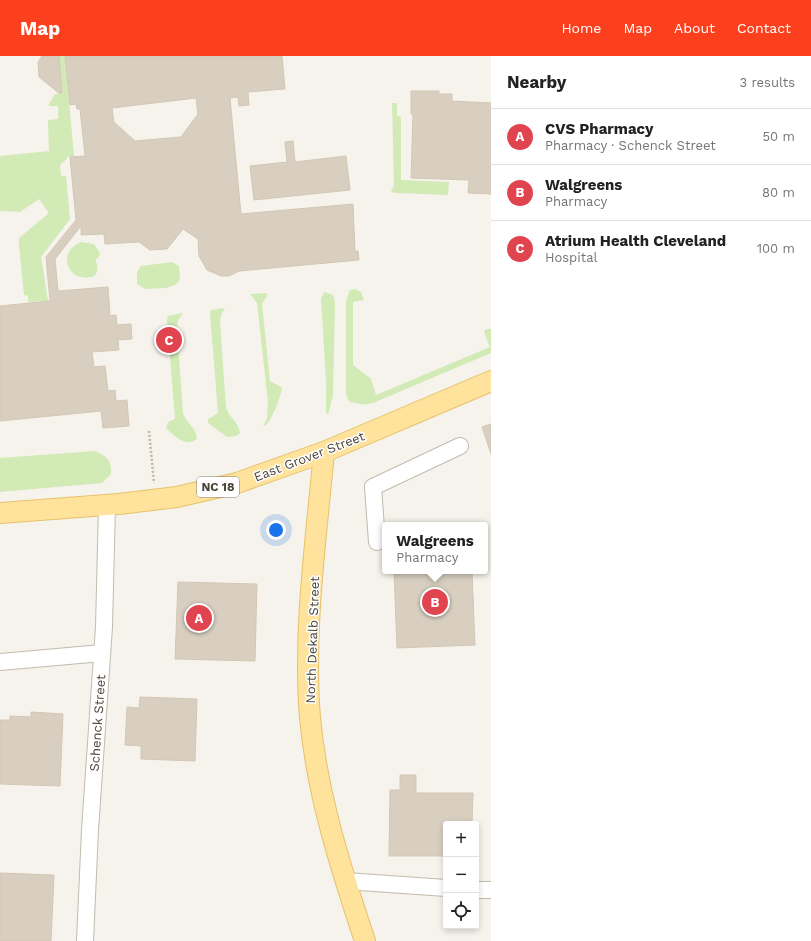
<!DOCTYPE html>
<meta charset="utf-8">
<style>
body{margin:0;font-family:"Work Sans",sans-serif;background:#f6f6f6;color:#222}
.controls{position:absolute;right:12px;bottom:12px;display:grid;overflow:hidden;border-radius:4px;box-shadow:0 2px 6px #0003}
.controls button{width:36px;height:36px;display:grid;place-items:center;padding:0;border:0;border-bottom:1px solid #e0e0e0;background:#fff;color:#222;font:20px sans-serif}
.you{position:absolute;left:276px;top:474px;width:14px;height:14px;margin:-10px;border:3px solid #fff;border-radius:50%;background:#1a73e8;box-shadow:0 0 0 6px #1a73e833}
.badge{display:grid;place-items:center;width:26px;height:26px;border-radius:50%;background:#fc3f1d;color:#fff;font-size:13px;font-weight:700}
.pin{position:absolute;translate:-50% -50%;border:2px solid #fff;box-shadow:0 1px 4px #0006}
.popup{position:absolute;left:382px;top:466px;width:106px;height:52px;box-sizing:border-box;display:grid;place-content:center;border-radius:4px;background:#fff;filter:drop-shadow(0 1px 3px #0005);font-size:13px;white-space:nowrap;color:#767676}
.popup b{font-size:15px;color:#222}
.popup::after{content:'';position:absolute;left:50%;top:100%;margin-left:-8px;border:8px solid transparent;border-top-color:#fff}
.list{margin:0;padding:0;list-style:none}
h2{display:flex;justify-content:space-between;align-items:center;height:52px;margin:0;padding:0 16px;font-size:17px}
h2 small{font-size:13px;font-weight:400;color:#767676}
.list li{display:grid;grid-template-columns:26px 1fr auto;gap:12px;align-items:center;box-sizing:border-box;height:56px;padding:0 16px;border-top:1px solid #e0e0e0}
.list b{display:block;font-size:15px;white-space:nowrap}
.list p{margin:0;font-size:13px;white-space:nowrap;color:#767676}
.list em{font-size:13px;font-style:normal;color:#767676}
.icon{flex:none;width:22px;height:22px;fill:none;stroke:currentColor;stroke-width:2;stroke-linecap:round;stroke-linejoin:round}
.map{position:relative;flex:none;width:491px;height:885px;overflow:hidden}
header{display:flex;align-items:center;gap:24px;box-sizing:border-box;height:56px;padding:0 20px;background:#fc3f1d;color:#fff}
header strong{font-size:19px}
nav{display:flex;gap:22px;margin-inline-start:auto;font-size:14px}
main{display:flex}
aside{flex:1;background:#fff}
.map>svg:first-child{display:block}
</style>
<header>
<strong>Map</strong>
<nav><a>Home</a><a>Map</a><a>About</a><a>Contact</a></nav>
</header>
<main>
<div class="map">
<svg width="491" height="885" viewBox="0 0 491 885">
<rect width="100%" height="100%" fill="#f6f3ec"/>
<!-- green -->
<g fill="#d2eab5">
<path d="M59,0H65L74,100L67,101V103L60,109L61,120H66L70,163L41,201L48,245L28,246V240L24,239L19,190V182L49,157L39,143L20,156L0,155V100L49,95L48,64L58,63V50H48L55,38L62,37Z"/>
<path d="M392,47H397V60L401,61V124L449,126L448,139L396,137L391,136L394,129Z"/>
<path d="M81,186L94,188L100,197L99,201L96,203C96,210 101,216 92,221C66,227 57,195 81,186Z"/>
<path d="M172,206L179,210L180,223L177,228L166,232L145,233L137,228V216L141,210Z"/>
<path d="M355,233L361,236L364,244L353,246V309L371,323L376,339L490,291L484,276L486,273H491V297L373,347C365,349 361,349 353,346L352,347L348,344L346,337V245L350,234Z"/>
<path d="M324,236L333,239L335,246L333,339L328,359L326,356V324L321,243Z"/>
<path d="M267,237V240L262,248L270,325L281,331L282,333C279,343 272,367 263,371L267,362L268,346L257,247L250,238Z"/>
<path d="M225,252L221,259L220,266L226,351C228,361 239,366 240,377L236,380L227,381L208,367V363L218,357L210,258L211,254Z"/>
<path d="M183,257L178,264L177,272L183,357C186,367 197,372 197,383C186,392 174,380 166,372L168,366L175,363L167,264L168,260Z"/>
<path d="M95,395C107,400 112,405 111,418L102,427L0,436V402Z"/>
</g>
<!-- building -->
<g fill="#d8cfc1" stroke="#d3c7b4" fill-rule="evenodd">
<path d="M42,0H59L62,37H59L39,21L38,6Z"/>
<path d="M65,0H282L285,33L248,36L249,49L239,50L238,41L230,42L241,158L353,148L355,195H358L359,204L239,215L229,220H221L207,214L199,200L198,183L183,173L167,193L150,194L139,186L105,188L104,178L81,179V170L55,203L58,235L108,231L110,260L116,259L117,269L131,268L132,283L118,284L119,294L92,296L94,311L105,310L108,335L115,334L116,345L127,344L129,370L103,372L101,355L0,365V250L50,245L46,201L76,164L70,101L85,100L80,53H77L76,48L70,49ZM196,42L198,58L181,81L135,85L114,66L112,52Z"/>
<path d="M411,35H439V38H452V45L491,47V138L468,137L469,124L411,122L413,58H411Z"/>
<path d="M293,85L295,106L346,100L350,134L254,144L250,110L287,106L285,86Z"/>
<path d="M491,368V398L482,371Z"/>
<path d="M394,515H472L475,589L397,592Z"/>
<path d="M178,526L257,528L255,605L175,603Z"/>
<path d="M140,641L197,643L195,705L141,703V690L125,689L127,651L139,652Z"/>
<path d="M31,656L63,658L60,730L0,728V664H10V660L31,661Z"/>
<path d="M400,719H416V737H473L472,768H446V800H389L390,734H400Z"/>
<path d="M0,817L54,819L51,885H0Z"/>
</g>
<g fill="none" stroke-linecap="round" stroke-linejoin="round">
<!-- minor casing -->
<g stroke="#c2bbae" stroke-width="18">
<g id="minor">
<path d="M377,486L373,431L460,390"/>
<path d="M0,606L102,597"/>
<path d="M346,825L446,832"/>
<path d="M476,834H491"/>
<path d="M85,885L90,774L104,571L107,449"/>
</g>
</g>
<!-- major casing -->
<g stroke="#e6c16a" stroke-width="22">
<g id="major">
<path d="M324,396C316,484 303,574 310,662C317,738 341,813 365,885"/>
<path d="M0,457L119,448L177,441L237,427L324,396L491,325"/>
</g>
</g>
<!-- path -->
<path stroke="#c4b79f" stroke-width="2.5" stroke-dasharray="2 2" stroke-linecap="butt" d="M149,375L154,427"/>
<!-- minor -->
<use href="#minor" stroke="#fff" stroke-width="16"/>
<!-- major -->
<use href="#major" stroke="#ffe39c" stroke-width="20"/>
</g>
<g text-anchor="middle" stroke-width="3" stroke-linejoin="round" paint-order="stroke">
<!-- shield labels -->
<rect fill="#fff" stroke="#817c74" stroke-width="1" x="197" y="421" width="42" height="20" rx="3"/>
<g font-size="12" font-weight="bold" fill="#4b4439">
<text x="218" y="435">NC 18</text>
</g>
<!-- street labels -->
<g font-size="13" fill="#4b4439" stroke="#fff">
<text transform="translate(309 400) rotate(-21)" y="5">East Grover Street</text>
<text transform="translate(312 584) rotate(-88)" y="5">North Dekalb Street</text>
<text transform="translate(97 667) rotate(-86)" y="5">Schenck Street</text>
</g>
</g>
</svg>
<div class="controls">
<button>+</button>
<button>−</button>
<button><svg class="icon" aria-label="locate" viewBox="0 0 24 24"><circle cx="12" cy="12" r="6"/><path d="M12 2v4M12 18v4M2 12h4M18 12h4"/></svg></button>
</div>
<div class="you"></div>
<div class="pin badge" style="left:199px;top:562px;background:#e0444e">A</div>
<div class="pin badge" style="left:435px;top:546px;background:#e0444e">B</div>
<div class="popup"><b>Walgreens</b>Pharmacy</div>
<div class="pin badge" style="left:169px;top:284px;background:#e0444e">C</div>
</div>
<aside>
<h2>Nearby<small>3 results</small></h2>
<ul class="list">
<li><span class="badge" style="background:#e0444e">A</span><div><b>CVS Pharmacy</b><p>Pharmacy · Schenck Street</p></div><em>50 m</em></li>
<li><span class="badge" style="background:#e0444e">B</span><div><b>Walgreens</b><p>Pharmacy</p></div><em>80 m</em></li>
<li><span class="badge" style="background:#e0444e">C</span><div><b>Atrium Health Cleveland</b><p>Hospital</p></div><em>100 m</em></li>
</ul>
</aside>
</main>
